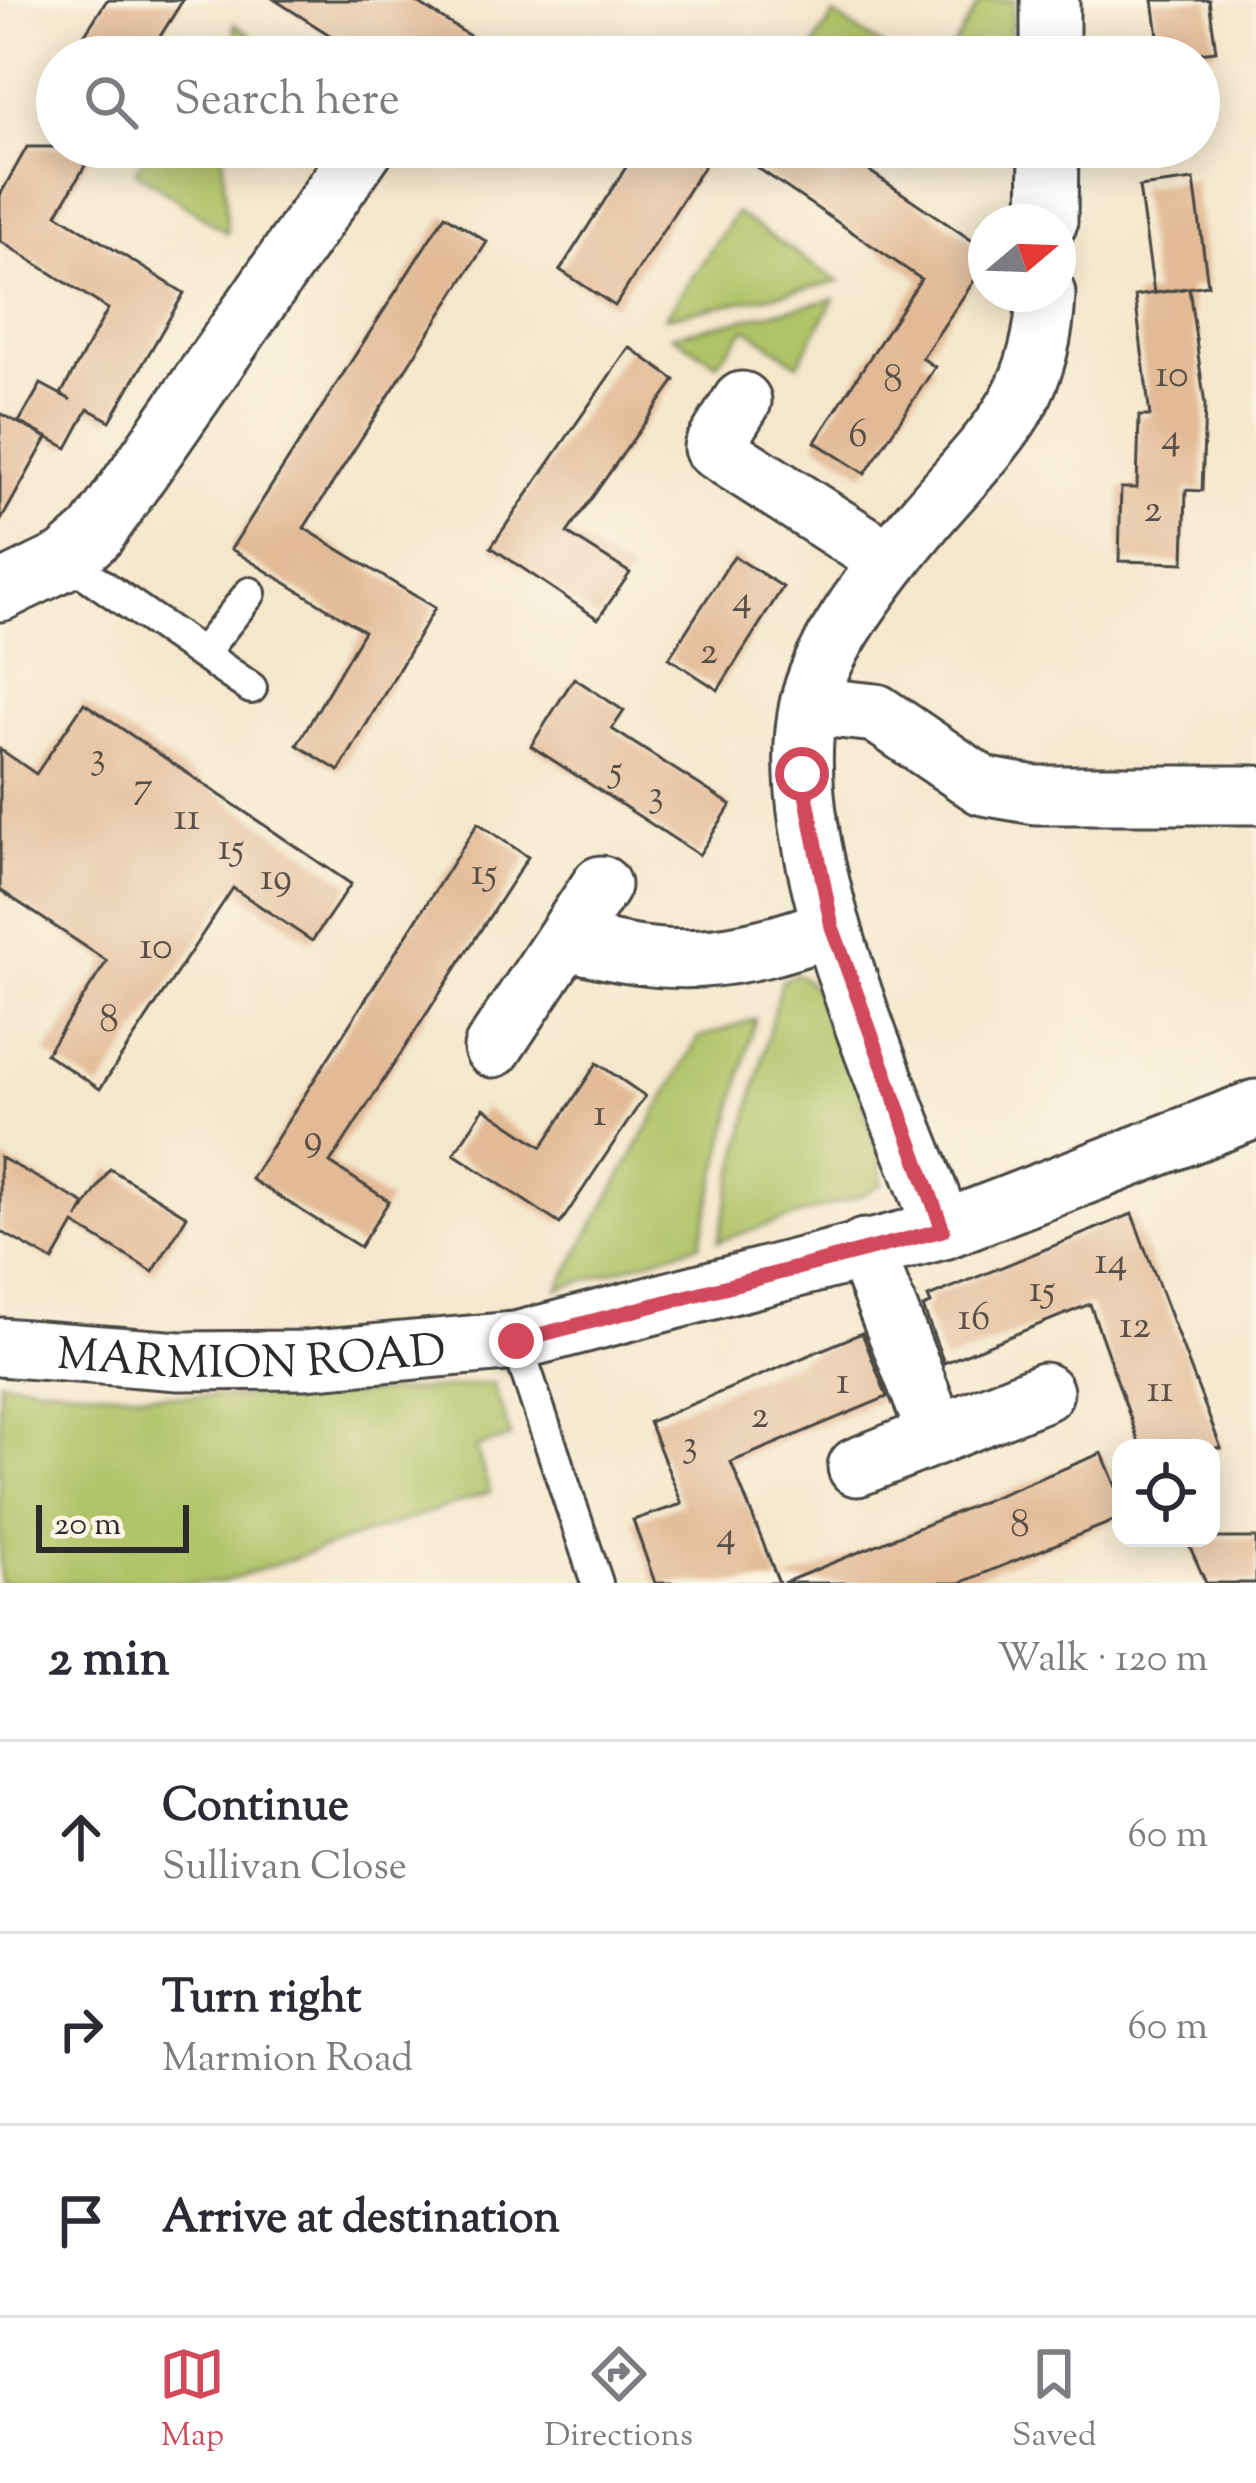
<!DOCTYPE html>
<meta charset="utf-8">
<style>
body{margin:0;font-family:"Sorts Mill Goudy",serif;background:#f2f2f3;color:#2b2b33}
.controls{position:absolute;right:36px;bottom:36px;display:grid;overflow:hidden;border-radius:24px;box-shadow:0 6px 30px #0003}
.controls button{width:108px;height:108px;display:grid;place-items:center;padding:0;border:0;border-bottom:3px solid #e1e1e2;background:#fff;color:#2b2b33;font:60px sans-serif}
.compass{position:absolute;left:968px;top:204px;width:108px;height:108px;border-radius:50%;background:#fff;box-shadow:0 6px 30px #0003;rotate:71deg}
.scale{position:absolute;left:36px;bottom:30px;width:153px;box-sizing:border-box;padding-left:12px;border:6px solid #2b2b2b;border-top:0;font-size:33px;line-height:42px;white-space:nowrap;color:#2b2b2b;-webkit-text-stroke:9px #fcf5e5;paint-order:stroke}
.stop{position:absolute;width:36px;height:36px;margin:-27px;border:9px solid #d1495b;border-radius:50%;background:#fff}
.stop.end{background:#d1495b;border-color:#fff;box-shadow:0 3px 12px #0008}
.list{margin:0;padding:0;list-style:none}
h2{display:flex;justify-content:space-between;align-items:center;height:156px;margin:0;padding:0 48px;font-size:51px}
h2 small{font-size:39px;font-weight:400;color:#7c7c81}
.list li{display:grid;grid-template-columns:78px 1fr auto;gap:36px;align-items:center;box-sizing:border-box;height:192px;padding:0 48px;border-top:3px solid #e1e1e2}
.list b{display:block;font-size:45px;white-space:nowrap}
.list p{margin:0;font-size:39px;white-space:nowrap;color:#7c7c81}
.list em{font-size:39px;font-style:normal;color:#7c7c81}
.icon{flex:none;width:66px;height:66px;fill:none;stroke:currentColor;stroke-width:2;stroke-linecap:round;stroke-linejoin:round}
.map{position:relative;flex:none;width:1256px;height:1583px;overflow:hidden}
.search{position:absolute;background:#fff;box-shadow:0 6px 30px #0003;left:36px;right:36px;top:36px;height:132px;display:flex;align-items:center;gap:30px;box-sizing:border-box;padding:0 42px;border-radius:66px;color:#7c7c81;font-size:45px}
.sheet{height:732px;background:#fff}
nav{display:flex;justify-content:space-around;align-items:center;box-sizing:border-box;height:168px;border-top:3px solid #e1e1e2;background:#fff;font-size:33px;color:#7c7c81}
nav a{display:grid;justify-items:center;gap:6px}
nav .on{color:#d1495b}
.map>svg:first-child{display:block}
</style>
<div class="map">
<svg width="1256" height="1583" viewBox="0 0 1256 1583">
<rect width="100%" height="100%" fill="#fcf5e5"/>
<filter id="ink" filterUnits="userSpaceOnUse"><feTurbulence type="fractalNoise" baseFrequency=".00833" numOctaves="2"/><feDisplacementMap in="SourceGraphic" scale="24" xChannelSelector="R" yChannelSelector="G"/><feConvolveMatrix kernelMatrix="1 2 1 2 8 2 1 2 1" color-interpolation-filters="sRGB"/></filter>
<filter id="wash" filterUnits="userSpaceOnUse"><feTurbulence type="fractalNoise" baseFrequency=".004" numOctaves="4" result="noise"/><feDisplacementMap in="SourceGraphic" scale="48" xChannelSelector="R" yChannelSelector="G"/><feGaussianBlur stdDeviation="2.7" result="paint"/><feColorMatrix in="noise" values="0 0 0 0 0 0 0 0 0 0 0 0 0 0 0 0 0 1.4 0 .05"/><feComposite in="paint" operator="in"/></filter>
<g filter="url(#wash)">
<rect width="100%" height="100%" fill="#f4e7cc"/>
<!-- green -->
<g fill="#b0c367" stroke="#6e7749" stroke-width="3">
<path d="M981,0H1014L1008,57H947Z"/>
<path d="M834,15L899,57H832L814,45Z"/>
<path d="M234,24L283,57H237Z"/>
<path d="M151,147H223L227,233L135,171Z"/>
<path d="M736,213L839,282L665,317Z"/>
<path d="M834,299L798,364L746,328L717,363L672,335Z"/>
<path d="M796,974C836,988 867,1116 881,1158L882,1184L860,1196L718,1241L781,981Z"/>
<path d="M755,1019L700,1244L558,1289L698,1038Z"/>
<path d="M0,1380C162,1403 330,1401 493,1383L511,1437L476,1448L490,1492L220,1583H0Z"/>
</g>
<g id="blocks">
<!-- building -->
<g fill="#e2ba96">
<path d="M107,0H183L147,57H70Z"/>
<path d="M275,0H413L503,57H364Z"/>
<path d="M1153,0H1209L1216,51L1161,57Z"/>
<path d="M27,147H96L57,214L184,293L110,421L88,409L67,448L19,422L41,384L71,400L61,394L108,309L0,241V195Z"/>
<path d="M639,147H716L615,306L560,270Z"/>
<path d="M727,147H834L986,250V263L922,358L935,367L865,474L815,442L921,279Z"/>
<path d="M1194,180L1208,285L1154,293L1139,187Z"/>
<path d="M445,215L487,242L304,528L435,608L339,771L297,745L364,631L231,549Z"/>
<path d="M1189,288L1205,405L1202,491L1186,490L1184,563L1119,561L1121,488H1137L1139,416H1150L1135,296Z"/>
<path d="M629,347L675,380L567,533L630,573L598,619L491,547Z"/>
<path d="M0,413L47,438L0,522Z"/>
<path d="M734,556L783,587L718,690L669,658Z"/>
<path d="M574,678L624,711L612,729L731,805L699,855L531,746Z"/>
<path d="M84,703L351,884L312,941L233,888L100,1089L46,1054L107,961L0,890V749L36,774Z"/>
<path d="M478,823L528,857L330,1163L389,1201L360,1247L251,1179Z"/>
<path d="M597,1063L645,1096L560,1224L454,1154L484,1108L542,1147Z"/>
<path d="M0,1157L85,1204L77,1219L110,1169L187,1216L153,1272L74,1224L53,1261L0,1231Z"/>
<path d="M1132,1214L1156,1278L1221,1448H1141L1090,1304L944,1363L923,1307L931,1304L928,1297Z"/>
<path d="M862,1333L887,1397L731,1462L779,1583H655L633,1520L682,1504L649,1422Z"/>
<path d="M1102,1453L1121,1499V1518L960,1583H783Z"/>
<path d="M1186,1538H1256V1583H1206Z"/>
</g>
</g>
</g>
<g filter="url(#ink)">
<use href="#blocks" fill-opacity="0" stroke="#494743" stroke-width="3"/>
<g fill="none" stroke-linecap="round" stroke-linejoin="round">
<!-- lane casing -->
<g stroke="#494743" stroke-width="36">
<g id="lane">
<path d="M66,560L251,688"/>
<path d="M202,654L250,593"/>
<path d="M516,1341L597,1583"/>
</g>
</g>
<!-- street casing -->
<g stroke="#494743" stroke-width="63">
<g id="street">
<path d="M1050,57V0"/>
<path d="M1048,222L1049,147"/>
<path d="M742,401L713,448L889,561"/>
<path d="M0,592L66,560L96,534L365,147"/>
<path d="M809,706L876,713L983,786L1035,795H1256"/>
<path d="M566,940C673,969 728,964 832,927"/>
<path d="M493,1048L601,885"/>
<path d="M943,1230C893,1093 761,818 817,678C837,626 888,562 924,519C990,441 1042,403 1046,294"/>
<path d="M864,1248L937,1435"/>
<path id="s1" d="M0,1347L179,1361L303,1360L516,1341L943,1230L1256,1109"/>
<path d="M857,1467L1044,1392"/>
</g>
</g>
<!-- lane -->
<use href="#lane" stroke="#fff" stroke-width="30"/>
<!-- street -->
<use href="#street" stroke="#fff" stroke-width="57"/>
</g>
</g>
<g fill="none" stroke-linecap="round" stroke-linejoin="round" filter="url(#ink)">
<!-- route -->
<path stroke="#d1495b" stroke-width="15" d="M516,1341L943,1230L832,927L802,774"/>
</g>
<g text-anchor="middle" stroke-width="9" stroke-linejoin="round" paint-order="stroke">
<!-- number labels -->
<g font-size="39" fill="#594f46">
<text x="1172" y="386">10</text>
<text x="893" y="391">8</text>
<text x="858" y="446">6</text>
<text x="1171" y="449">4</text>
<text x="1153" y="521">2</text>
<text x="742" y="611">4</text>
<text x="709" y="663">2</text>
<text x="98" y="768">3</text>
<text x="616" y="781">5</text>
<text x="143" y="798">7</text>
<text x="656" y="806">3</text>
<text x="187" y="829">11</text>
<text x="231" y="859">15</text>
<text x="484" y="884">15</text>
<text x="276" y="889">19</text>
<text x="156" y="958">10</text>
<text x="109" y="1031">8</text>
<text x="600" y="1125">1</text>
<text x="313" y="1150">9</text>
<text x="1111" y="1273">14</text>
<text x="1042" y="1301">15</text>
<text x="974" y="1329">16</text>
<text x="1135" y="1337">12</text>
<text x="843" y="1393">1</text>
<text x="1160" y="1401">11</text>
<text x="760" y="1427">2</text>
<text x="690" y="1456">3</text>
<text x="1020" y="1536">8</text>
<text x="726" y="1547">4</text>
</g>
<!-- street labels -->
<g font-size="45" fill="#2b2b2b" stroke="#fcf5e5">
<text dy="16" stroke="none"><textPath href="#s1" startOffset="252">MARMION ROAD</textPath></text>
</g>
</g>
</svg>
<div class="controls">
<button><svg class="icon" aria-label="locate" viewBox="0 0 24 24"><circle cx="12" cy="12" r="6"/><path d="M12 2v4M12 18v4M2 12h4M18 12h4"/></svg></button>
</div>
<svg class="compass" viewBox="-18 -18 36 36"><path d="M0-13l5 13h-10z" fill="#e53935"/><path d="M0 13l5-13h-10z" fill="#7c7c81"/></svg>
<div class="scale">20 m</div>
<div class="stop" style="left:802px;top:774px"></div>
<div class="stop end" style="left:516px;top:1341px"></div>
<div class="search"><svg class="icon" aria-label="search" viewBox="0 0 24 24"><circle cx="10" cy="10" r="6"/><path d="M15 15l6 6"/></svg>Search here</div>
</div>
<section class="sheet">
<h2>2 min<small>Walk · 120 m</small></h2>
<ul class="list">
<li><svg class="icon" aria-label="ahead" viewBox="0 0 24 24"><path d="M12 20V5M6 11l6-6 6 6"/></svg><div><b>Continue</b><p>Sullivan Close</p></div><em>60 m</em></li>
<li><svg class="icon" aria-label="right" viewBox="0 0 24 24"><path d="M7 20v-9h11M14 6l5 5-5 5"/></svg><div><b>Turn right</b><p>Marmion Road</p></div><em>60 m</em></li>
<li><svg class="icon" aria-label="arrive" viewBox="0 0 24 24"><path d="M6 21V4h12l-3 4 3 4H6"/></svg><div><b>Arrive at destination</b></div></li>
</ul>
</section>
<nav>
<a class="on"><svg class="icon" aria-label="map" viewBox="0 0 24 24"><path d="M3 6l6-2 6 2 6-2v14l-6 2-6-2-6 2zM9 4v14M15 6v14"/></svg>Map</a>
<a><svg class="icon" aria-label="directions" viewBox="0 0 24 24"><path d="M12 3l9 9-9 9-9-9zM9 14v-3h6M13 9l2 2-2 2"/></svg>Directions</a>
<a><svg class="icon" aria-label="saved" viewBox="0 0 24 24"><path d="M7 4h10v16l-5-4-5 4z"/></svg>Saved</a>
</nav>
